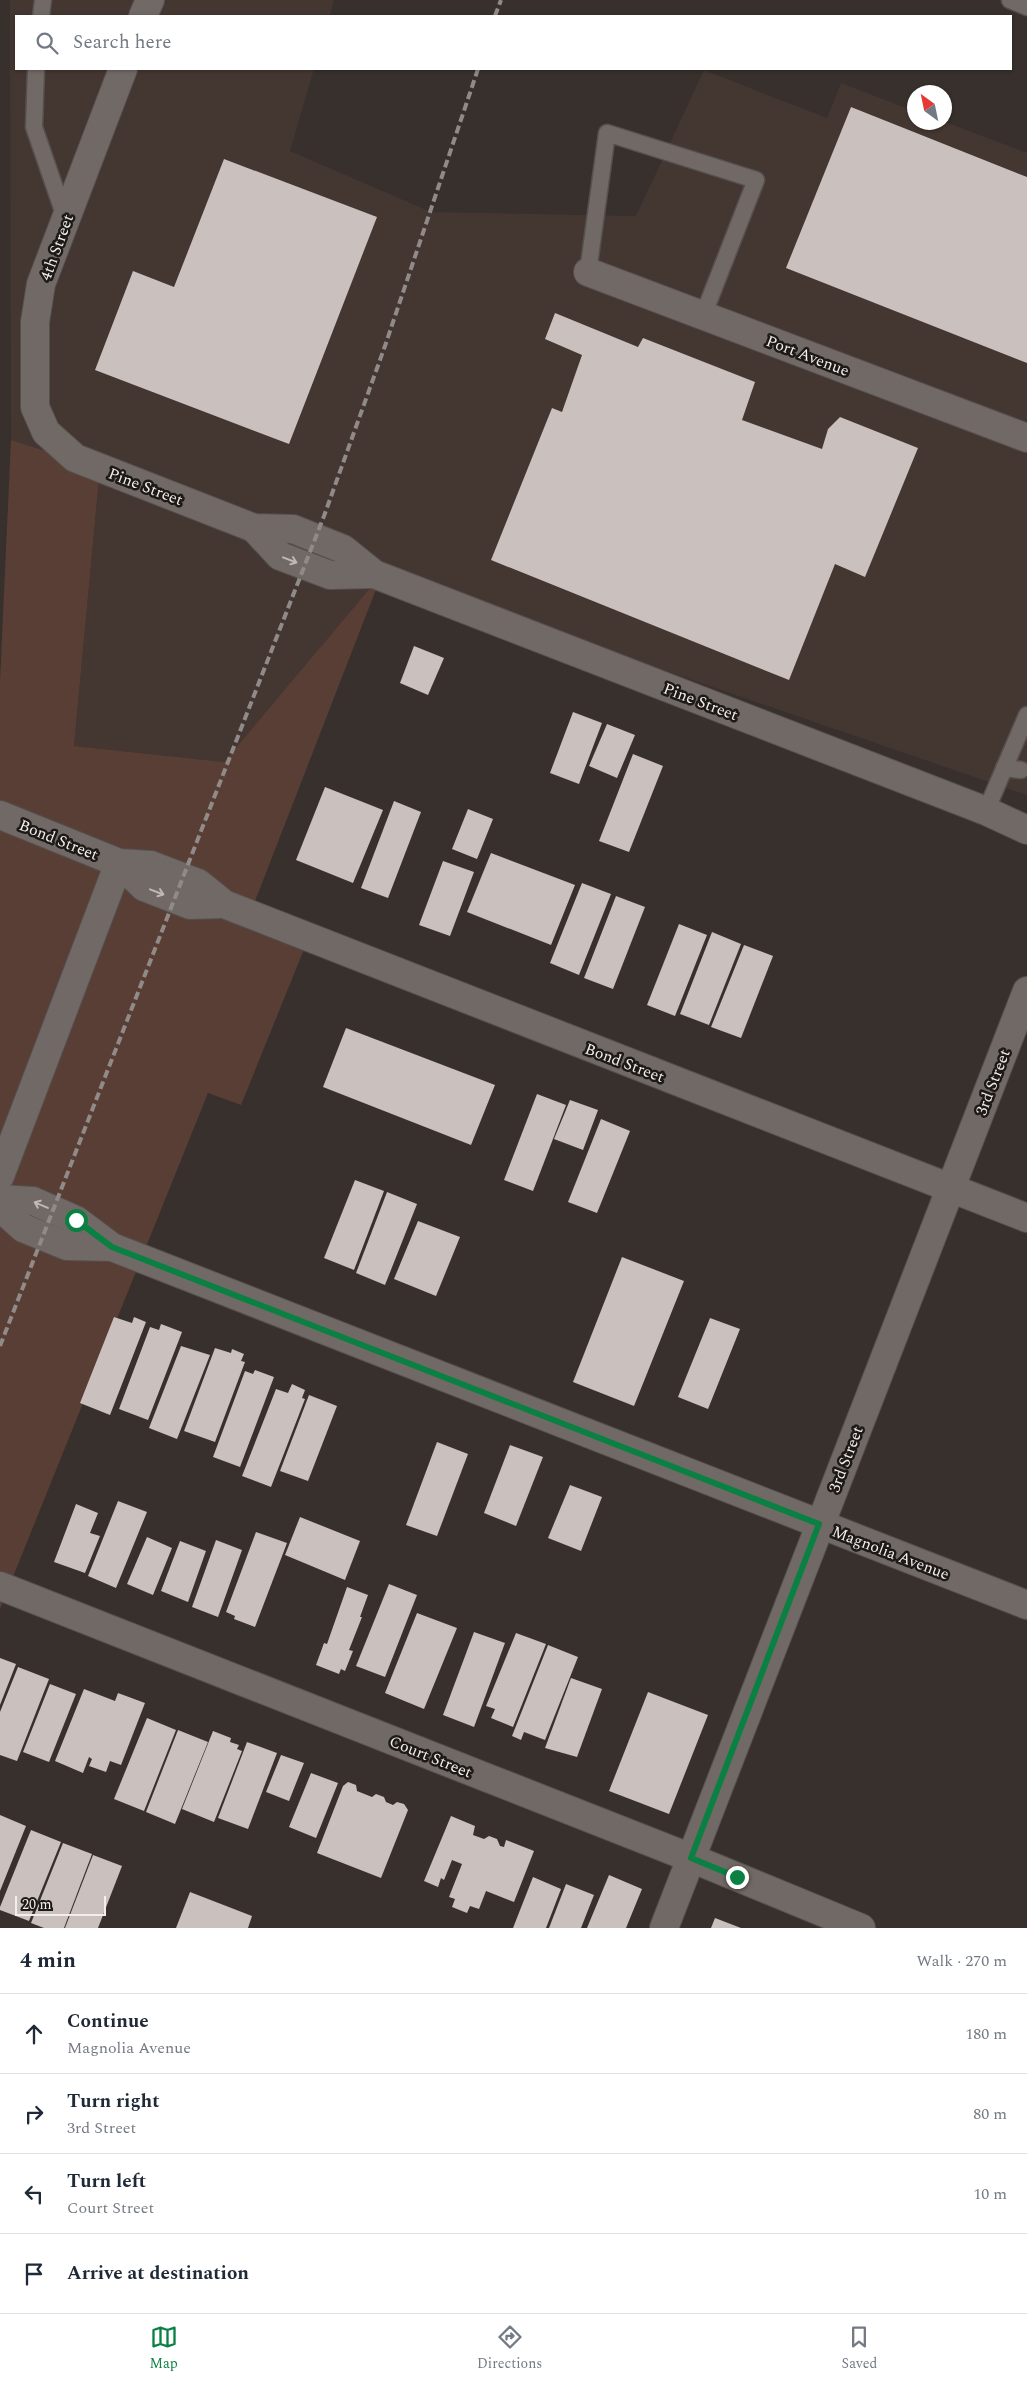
<!DOCTYPE html>
<meta charset="utf-8">
<style>
body{margin:0;font-family:Spectral,serif;background:#f2f2f3;color:#1f2937}
.compass{position:absolute;left:907px;top:85px;width:45px;height:45px;border-radius:50%;background:#fff;box-shadow:0 1px 4px #0004;rotate:327deg}
.scale{position:absolute;left:15px;bottom:12px;width:91px;box-sizing:border-box;padding-left:5px;border:2px solid #f3eeec;border-top:0;font-size:14px;line-height:18px;white-space:nowrap;color:#f3eeec;-webkit-text-stroke:4px #1c1917;paint-order:stroke}
.stop{position:absolute;width:15px;height:15px;margin:-11px;border:4px solid #0b8043;border-radius:50%;background:#fff}
.stop.end{background:#0b8043;border-color:#fff;box-shadow:0 1px 5px #0008}
.list{margin:0;padding:0;list-style:none}
h2{display:flex;justify-content:space-between;align-items:center;height:65px;margin:0;padding:0 20px;font-size:21px}
h2 small{font-size:16px;font-weight:400;color:#747a83}
.list li{display:grid;grid-template-columns:32px 1fr auto;gap:15px;align-items:center;box-sizing:border-box;height:80px;padding:0 20px;border-top:1px solid #e0e1e3}
.list b{display:block;font-size:19px;white-space:nowrap}
.list p{margin:0;font-size:16px;white-space:nowrap;color:#747a83}
.list em{font-size:16px;font-style:normal;color:#747a83}
.icon{flex:none;width:28px;height:28px;fill:none;stroke:currentColor;stroke-width:2;stroke-linecap:round;stroke-linejoin:round}
.map{position:relative;flex:none;width:1027px;height:1928px;overflow:hidden}
.search{position:absolute;background:#fff;box-shadow:0 1px 4px #0004;left:15px;right:15px;top:15px;height:55px;display:flex;align-items:center;gap:12px;box-sizing:border-box;padding:0 18px;border-radius:0px;color:#747a83;font-size:19px}
.sheet{height:385px;background:#fff}
nav{display:flex;justify-content:space-around;align-items:center;box-sizing:border-box;height:70px;border-top:1px solid #e0e1e3;background:#fff;font-size:14px;color:#747a83}
nav a{display:grid;justify-items:center;gap:2px}
nav .on{color:#0b8043}
.map>svg:first-child{display:block}
</style>
<div class="map">
<svg width="1027" height="1928" viewBox="0 0 1027 1928">
<rect width="100%" height="100%" fill="#37302d"/>
<!-- built -->
<path fill="#443631" d="M10,0H334L330,16H16V69H314L290,151L431,212L636,216L704,70L827,118L841,83L914,111V122H945L1027,153V795L383,574L224,762L74,746L100,468L11,440Z"/>
<!-- green -->
<path fill="#593e36" d="M11,440L100,468L74,746L224,762L382,574L252,909L311,932L241,1105L208,1093L0,1609V681Z"/>
<!-- building -->
<g fill="#cac0bd">
<path d="M851,107L1027,177V363L786,268Z"/>
<path d="M224,159L377,217L289,444L95,370L133,271L174,287Z"/>
<path d="M555,313L638,347L643,338L755,382L742,420L822,449L828,429L840,417L918,448L865,577L835,564L789,680L491,560L552,408L562,412L582,355L545,339Z"/>
<path d="M414,646L444,658L428,695L400,683Z"/>
<path d="M573,712L602,723L579,784L550,773Z"/>
<path d="M607,724L635,735L617,778L589,766Z"/>
<path d="M633,754L663,766L629,852L599,841Z"/>
<path d="M325,787L383,810L353,883L296,860Z"/>
<path d="M394,801L421,812L388,898L361,888Z"/>
<path d="M468,809L493,819L477,859L452,849Z"/>
<path d="M491,853L575,885L551,945L467,912Z"/>
<path d="M443,861L474,872L450,936L419,925Z"/>
<path d="M582,883L611,894L579,975L550,963Z"/>
<path d="M616,896L645,907L613,989L584,978Z"/>
<path d="M679,924L707,935L675,1016L647,1005Z"/>
<path d="M712,932L741,944L709,1025L680,1014Z"/>
<path d="M744,945L773,956L741,1038L711,1027Z"/>
<path d="M346,1028L495,1085L471,1145L323,1087Z"/>
<path d="M537,1094L566,1105L533,1191L504,1180Z"/>
<path d="M570,1100L598,1110L583,1150L554,1139Z"/>
<path d="M601,1119L630,1131L597,1213L568,1202Z"/>
<path d="M355,1180L384,1191L354,1270L324,1258Z"/>
<path d="M387,1192L417,1204L385,1285L356,1273Z"/>
<path d="M418,1221L460,1237L436,1296L394,1279Z"/>
<path d="M622,1257L684,1281L634,1406L573,1382Z"/>
<path d="M114,1317L132,1323L134,1317L146,1322L110,1415L80,1403Z"/>
<path d="M710,1318L740,1329L708,1409L678,1397Z"/>
<path d="M161,1324L182,1332L148,1420L119,1409L150,1327L159,1330Z"/>
<path d="M181,1346L210,1355L177,1439L149,1428Z"/>
<path d="M215,1348L231,1353L232,1349L244,1354L241,1361L245,1362L215,1442L184,1431Z"/>
<path d="M255,1370L274,1377L240,1467L213,1457L245,1371L253,1374Z"/>
<path d="M292,1384L305,1390L302,1398L305,1399L271,1487L242,1476L276,1389L288,1393Z"/>
<path d="M309,1395L337,1406L308,1481L280,1471Z"/>
<path d="M437,1442L468,1454L437,1536L406,1525Z"/>
<path d="M510,1445L543,1457L516,1526L484,1513Z"/>
<path d="M570,1485L602,1497L581,1551L548,1538Z"/>
<path d="M118,1501L147,1512L116,1588L88,1576Z"/>
<path d="M76,1504L98,1513L90,1533L100,1536L85,1573L54,1562Z"/>
<path d="M300,1517L360,1541L345,1580L285,1555Z"/>
<path d="M256,1532L287,1543L255,1627L234,1619L235,1616L226,1612Z"/>
<path d="M147,1537L172,1548L153,1595L127,1584Z"/>
<path d="M216,1540L242,1550L218,1617L192,1607Z"/>
<path d="M180,1541L206,1551L188,1602L161,1591Z"/>
<path d="M389,1584L417,1595L385,1677L356,1666Z"/>
<path d="M347,1587L368,1595L360,1617H362L349,1650L353,1651L345,1671L341,1669L339,1674L316,1665L324,1643L327,1644Z"/>
<path d="M417,1613L457,1628L424,1709L385,1693Z"/>
<path d="M474,1632L505,1643L474,1727L443,1715Z"/>
<path d="M516,1633L546,1644L513,1727L491,1718L495,1709L486,1706Z"/>
<path d="M548,1645L578,1657L545,1740L524,1732L521,1740L512,1736Z"/>
<path d="M0,1658L16,1664L0,1705Z"/>
<path d="M18,1667L49,1679L17,1761L0,1755V1712Z"/>
<path d="M571,1678L602,1689L577,1757L545,1748Z"/>
<path d="M50,1684L76,1694L49,1762L23,1752Z"/>
<path d="M84,1689L115,1701L118,1693L145,1703L121,1765L110,1761L106,1772L89,1766L92,1759L89,1757L83,1773L55,1761Z"/>
<path d="M648,1692L708,1715L669,1814L609,1791Z"/>
<path d="M147,1718L176,1730L144,1811L114,1799Z"/>
<path d="M178,1730L208,1742L175,1824L146,1812Z"/>
<path d="M213,1731L231,1738L230,1742L239,1745L237,1749L242,1751L214,1822L182,1809Z"/>
<path d="M247,1742L277,1753L248,1829L218,1818Z"/>
<path d="M281,1755L304,1763L289,1801L266,1792Z"/>
<path d="M311,1773L338,1783L316,1838L289,1827Z"/>
<path d="M348,1782L356,1785L357,1791L372,1797L376,1794L384,1797L386,1802L393,1805L397,1802L404,1804L408,1810L381,1878L317,1853L343,1786Z"/>
<path d="M0,1815L26,1826L0,1891Z"/>
<path d="M451,1816L475,1826L473,1835L484,1839L489,1836L497,1839L500,1846L504,1847L506,1840L534,1851L514,1902L486,1891L479,1909L470,1906L467,1913L452,1907L455,1899L449,1897L462,1864L452,1860L444,1880L441,1878L438,1887L424,1881Z"/>
<path d="M31,1830L61,1842L29,1921L0,1910V1907Z"/>
<path d="M63,1843L92,1854L64,1928H44L31,1923Z"/>
<path d="M93,1855L122,1866L98,1928H65Z"/>
<path d="M609,1875L642,1889L626,1928H587Z"/>
<path d="M533,1877L561,1889L546,1928H513Z"/>
<path d="M566,1884L594,1895L581,1928H549Z"/>
<path d="M190,1892L252,1916L248,1928H176Z"/>
<path d="M715,1918L741,1928H711Z"/>
</g>
<g fill="none" stroke-linecap="round" stroke-linejoin="round">
<!-- service casing -->
<g stroke="#55504e" stroke-width="19">
<g id="service">
<path d="M1010,0L1027,7"/>
<path d="M41,16L43,0"/>
<path d="M36,69L34,127L66,220"/>
<path d="M588,272L607,133L756,180L703,316"/>
<path d="M1004,768L1021,770"/>
<path d="M986,811L1027,715"/>
</g>
</g>
<!-- minor casing -->
<g stroke="#55504e" stroke-width="30">
<g id="minor">
<path d="M143,16L150,0"/>
<path d="M123,69L41,284L35,322V407L46,432L75,458L254,528L293,529L343,549L374,574L986,811L1027,830"/>
<path d="M588,272L1027,438"/>
<path d="M254,528L280,556L330,575L374,574"/>
<path d="M0,815L119,863L151,865L198,883L224,904L1027,1218"/>
<path d="M119,863L144,887L190,905L224,904"/>
<path d="M0,1176L119,863"/>
<path d="M0,1199L33,1201L76,1220L112,1247L1027,1605"/>
<path d="M0,1207L23,1228L67,1246L112,1247"/>
<path d="M0,1586L691,1858L861,1928"/>
<path d="M664,1928L1027,991"/>
</g>
</g>
<!-- service -->
<use href="#service" stroke="#716966" stroke-width="16"/>
<!-- minor -->
<use href="#minor" stroke="#716966" stroke-width="28"/>
<!-- rail -->
<g stroke="#908a88" stroke-width="4" stroke-dasharray="8 4" stroke-linecap="butt">
<path d="M495,16L501,0"/>
<path d="M0,1346L324,516L385,346L478,69"/>
</g>
</g>
<!-- one-way arrows -->
<defs><path id="oneway-shaft" d="M-6 0H5M1.5-3L5.5 0L1.5 3" fill="none" stroke-width="1.6" stroke-linecap="round" stroke-linejoin="round" transform="scale(1.25)"/></defs>
<g stroke="#bfb9b6">
<use href="#oneway-shaft" transform="translate(290 560) rotate(21)"/>
<use href="#oneway-shaft" transform="translate(157 892) rotate(21)"/>
<use href="#oneway-shaft" transform="translate(41 1205) rotate(-157)"/>
</g>
<g fill="none" stroke-linecap="round" stroke-linejoin="round">
<!-- route -->
<path stroke="#0b8043" stroke-width="6" d="M76,1220L112,1247L819,1524L691,1858L737,1877"/>
</g>
<g text-anchor="middle" stroke-width="5" stroke-linejoin="round" paint-order="stroke">
<!-- street labels -->
<g font-size="16" fill="#f3eeec" stroke="#1c1917">
<text transform="translate(56 247) rotate(-70)" y="6">4th Street</text>
<text transform="translate(808 355) rotate(21)" y="6">Port Avenue</text>
<text transform="translate(146 486) rotate(21)" y="6">Pine Street</text>
<text transform="translate(701 701) rotate(21)" y="6">Pine Street</text>
<text transform="translate(59 839) rotate(22)" y="6">Bond Street</text>
<text transform="translate(625 1062) rotate(21)" y="6">Bond Street</text>
<text transform="translate(992 1082) rotate(-69)" y="6">3rd Street</text>
<text transform="translate(845 1459) rotate(-69)" y="6">3rd Street</text>
<text transform="translate(891 1552) rotate(21)" y="6">Magnolia Avenue</text>
<text transform="translate(431 1756) rotate(22)" y="6">Court Street</text>
</g>
</g>
</svg>
<svg class="compass" viewBox="-18 -18 36 36"><path d="M0-13l5 13h-10z" fill="#e53935"/><path d="M0 13l5-13h-10z" fill="#747a83"/></svg>
<div class="scale">20 m</div>
<div class="stop" style="left:76px;top:1220px"></div>
<div class="stop end" style="left:737px;top:1877px"></div>
<div class="search"><svg class="icon" aria-label="search" viewBox="0 0 24 24"><circle cx="10" cy="10" r="6"/><path d="M15 15l6 6"/></svg>Search here</div>
</div>
<section class="sheet">
<h2>4 min<small>Walk · 270 m</small></h2>
<ul class="list">
<li><svg class="icon" aria-label="ahead" viewBox="0 0 24 24"><path d="M12 20V5M6 11l6-6 6 6"/></svg><div><b>Continue</b><p>Magnolia Avenue</p></div><em>180 m</em></li>
<li><svg class="icon" aria-label="right" viewBox="0 0 24 24"><path d="M7 20v-9h11M14 6l5 5-5 5"/></svg><div><b>Turn right</b><p>3rd Street</p></div><em>80 m</em></li>
<li><svg class="icon" aria-label="left" viewBox="0 0 24 24"><path d="M17 20v-9H6M10 6l-5 5 5 5"/></svg><div><b>Turn left</b><p>Court Street</p></div><em>10 m</em></li>
<li><svg class="icon" aria-label="arrive" viewBox="0 0 24 24"><path d="M6 21V4h12l-3 4 3 4H6"/></svg><div><b>Arrive at destination</b></div></li>
</ul>
</section>
<nav>
<a class="on"><svg class="icon" aria-label="map" viewBox="0 0 24 24"><path d="M3 6l6-2 6 2 6-2v14l-6 2-6-2-6 2zM9 4v14M15 6v14"/></svg>Map</a>
<a><svg class="icon" aria-label="directions" viewBox="0 0 24 24"><path d="M12 3l9 9-9 9-9-9zM9 14v-3h6M13 9l2 2-2 2"/></svg>Directions</a>
<a><svg class="icon" aria-label="saved" viewBox="0 0 24 24"><path d="M7 4h10v16l-5-4-5 4z"/></svg>Saved</a>
</nav>
